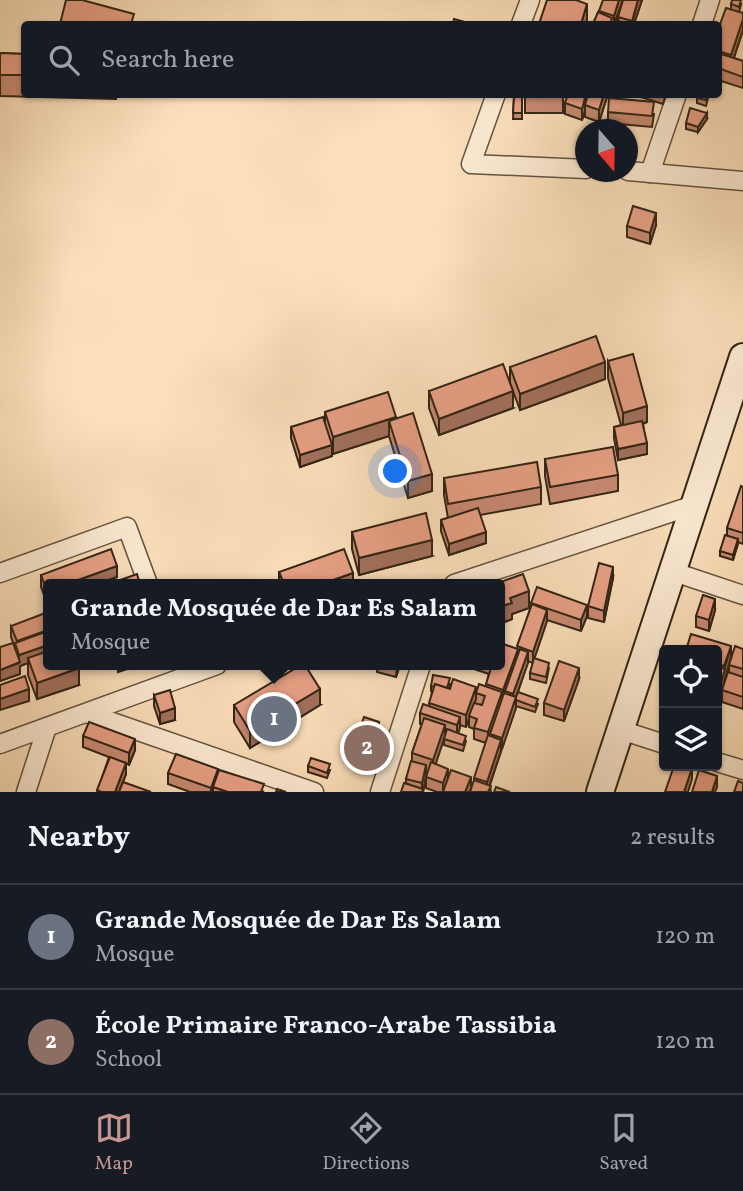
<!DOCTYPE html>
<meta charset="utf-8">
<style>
body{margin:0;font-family:Vollkorn,serif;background:#20242c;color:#f1f3f6}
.controls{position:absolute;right:21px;bottom:21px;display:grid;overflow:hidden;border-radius:7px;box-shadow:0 2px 5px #0004}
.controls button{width:63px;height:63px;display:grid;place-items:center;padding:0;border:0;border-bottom:2px solid #363941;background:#171b24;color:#f1f3f6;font:35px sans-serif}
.compass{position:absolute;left:575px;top:119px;width:63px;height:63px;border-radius:50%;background:#171b24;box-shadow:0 2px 5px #0004;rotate:160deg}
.you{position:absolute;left:396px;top:472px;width:24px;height:24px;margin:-18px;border:5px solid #fff;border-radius:50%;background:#1a73e8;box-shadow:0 0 0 10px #1a73e833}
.badge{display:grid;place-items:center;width:46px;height:46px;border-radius:50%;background:#c59692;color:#fff;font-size:23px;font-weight:700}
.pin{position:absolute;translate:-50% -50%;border:4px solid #fff;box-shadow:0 2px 7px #0006}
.popup{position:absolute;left:43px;top:579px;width:462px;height:91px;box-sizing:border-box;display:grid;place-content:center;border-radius:7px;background:#171b24;filter:drop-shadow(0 2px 5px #0005);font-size:23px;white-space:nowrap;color:#9ea1a6}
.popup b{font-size:26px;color:#f1f3f6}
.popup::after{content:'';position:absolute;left:50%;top:100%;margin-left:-14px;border:14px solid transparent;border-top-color:#171b24}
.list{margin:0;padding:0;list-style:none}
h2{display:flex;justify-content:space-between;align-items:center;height:91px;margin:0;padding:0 28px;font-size:30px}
h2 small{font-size:23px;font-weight:400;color:#9ea1a6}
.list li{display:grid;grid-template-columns:46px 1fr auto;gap:21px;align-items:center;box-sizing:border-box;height:105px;padding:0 28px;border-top:2px solid #363941}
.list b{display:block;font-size:26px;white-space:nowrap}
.list p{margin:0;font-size:23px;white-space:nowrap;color:#9ea1a6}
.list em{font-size:23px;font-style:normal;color:#9ea1a6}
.icon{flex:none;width:38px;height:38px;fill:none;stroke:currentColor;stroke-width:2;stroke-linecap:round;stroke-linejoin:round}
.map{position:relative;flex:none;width:743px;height:792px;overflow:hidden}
.search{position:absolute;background:#171b24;box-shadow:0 2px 5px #0004;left:21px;right:21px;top:21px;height:77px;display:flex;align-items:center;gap:18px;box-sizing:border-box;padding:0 24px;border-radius:7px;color:#9ea1a6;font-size:26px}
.sheet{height:301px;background:#171b24}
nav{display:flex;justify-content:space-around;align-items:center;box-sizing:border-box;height:98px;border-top:2px solid #363941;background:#171b24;font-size:19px;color:#9ea1a6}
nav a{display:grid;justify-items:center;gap:4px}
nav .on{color:#c59692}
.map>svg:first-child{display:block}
</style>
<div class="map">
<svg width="743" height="792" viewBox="0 0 743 792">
<rect width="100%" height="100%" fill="#fbdfbb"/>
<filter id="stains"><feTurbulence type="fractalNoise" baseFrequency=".00286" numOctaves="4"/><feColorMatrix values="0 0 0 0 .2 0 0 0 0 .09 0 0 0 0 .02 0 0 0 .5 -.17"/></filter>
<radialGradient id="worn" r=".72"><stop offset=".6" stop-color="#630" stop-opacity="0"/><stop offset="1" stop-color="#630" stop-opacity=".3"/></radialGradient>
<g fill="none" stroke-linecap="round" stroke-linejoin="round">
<!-- street casing -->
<g stroke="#64533e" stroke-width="21">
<g id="street">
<path d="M521,24L530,0"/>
<path d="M702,24L710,0"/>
<path d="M496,94L471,164L586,169"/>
<path d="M628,171L743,181"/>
<path d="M650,173L677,94"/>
<path d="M674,572L743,595"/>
<path d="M0,573L127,527L148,584"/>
<path d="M454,584L694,505"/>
<path d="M89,714L314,792"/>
<path d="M621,730L664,744"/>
<path d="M0,744L217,665"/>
<path d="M717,762L743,770"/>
<path d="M26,792L47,727"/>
<path d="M380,792L421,665"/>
</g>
</g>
<!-- secondary casing -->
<g stroke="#322414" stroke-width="30">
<path id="secondary" d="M600,792L743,357"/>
</g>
<!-- street -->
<use href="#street" stroke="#fcead3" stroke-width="18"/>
<!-- secondary -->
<use href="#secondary" stroke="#fcead3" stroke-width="26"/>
</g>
<!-- wall -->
<g fill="#c78a72" stroke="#322414" stroke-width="2">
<path d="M623,0L616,20L618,21L623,0H642L634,24H593L599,11Z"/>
<path d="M731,4H741L739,12L743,13V30L734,58L743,61V88L718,80V30L731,9Z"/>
<path d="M0,53L24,54V94H117L116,99L0,96Z"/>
<rect x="525" y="94" width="38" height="19"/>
<path d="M568,94H608L599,122L585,117V111L582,120L565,114V103Z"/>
<path d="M631,94H666L663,104Z"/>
<path d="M709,94L706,106L697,103V98Z"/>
<path d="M514,97H522V119H513Z"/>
<path d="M608,112L654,114L652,127L608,123Z"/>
<path d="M707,119L698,132L686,129V123Z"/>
<path d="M656,225L650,244L627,237V226Z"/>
<path d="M608,361L647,422L643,424L647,454L618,460L614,438V427L621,425L608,378Z"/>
<path d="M510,367L605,379L520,410L510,383Z"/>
<path d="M429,391L513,408L439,435L429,408Z"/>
<path d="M325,412L396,419L432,491L408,498L389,436L333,454L332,450V456L300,467L291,438V427L325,424Z"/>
<path d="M545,459L618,475V491L550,504L545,476Z"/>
<path d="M444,478L541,487V504L480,515L486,543L449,555L441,531V520L448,518L444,495Z"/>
<path d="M743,487V544L738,542L733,560L720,556V551L727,535V528Z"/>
<path d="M352,532L432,556L359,575L352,549Z"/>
<path d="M279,572L353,584H279Z"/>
<path d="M41,575L117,577L97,584H48L47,603L41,587Z"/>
<path d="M613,578L604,622L588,618V606Z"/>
<path d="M500,584L529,608L512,614V619L502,623L500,618Z"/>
<path d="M531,603L587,616L581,631L547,620L534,658L549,668L546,683L530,679V673L533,663L528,661L518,692L538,704L535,712L516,706L490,785L491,792L474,780L486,743L474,739V729L469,727V717L466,727L460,725L458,733L466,741L463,751L444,745V739L446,733L445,732L435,764L448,779L469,792H437L426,788V778L423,792L406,783V779L412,761V753L422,724H420V713L429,706L432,692L431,691V686L450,684L449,689L476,692L486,686L489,674L465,666V665H500L517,649L531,606Z"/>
<path d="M715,610L709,631L696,627V616Z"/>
<path d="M11,626L48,665L79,685L37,699L28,675V663L20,666V674L0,681V647L15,648L11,637Z"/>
<path d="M743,649V709L722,702V691L719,700H718L717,705V650L731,657L725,675V680L729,673V665Z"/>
<path d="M377,665H400L396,677L377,672Z"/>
<path d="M579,679L564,721L544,715V703Z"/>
<path d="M154,695L175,720L160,724L154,706Z"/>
<path d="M234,705H320L250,748L234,722Z"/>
<path d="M379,733L367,771L351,766V755Z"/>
<path d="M83,736L135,750L129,765L126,763V774L119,792H97L109,757L83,747Z"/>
<path d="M308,766L330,770L327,778L308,772Z"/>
<path d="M168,773L218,774L264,792H190L168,784Z"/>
</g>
<!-- shaded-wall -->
<g fill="#a2705d" stroke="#322414" stroke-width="2">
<path d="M619,0H623L614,24V16Z"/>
<path d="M638,0H642L634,24H632Z"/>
<path d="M587,4V20L586,24H581Z"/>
<path d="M743,19V30L731,66V55Z"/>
<path d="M586,94H590L585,105V111L582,120V109Z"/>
<path d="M604,94H608L599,122V110Z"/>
<path d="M707,113V119L698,132V127Z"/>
<path d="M656,213V225L650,244V233Z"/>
<path d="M605,362V379L520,410V394Z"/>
<path d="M513,391V408L439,435V419Z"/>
<path d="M647,406V422L623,429V413Z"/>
<path d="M396,417V434L389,421V436L333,454V437Z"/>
<path d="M647,443V454L618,460V449Z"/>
<path d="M332,445V456L300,467V455Z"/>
<path d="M432,474V491L408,498V481Z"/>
<path d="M486,532V543L449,555V544Z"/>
<path d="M738,539V544L733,560V555Z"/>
<path d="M432,540V556L359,575V558Z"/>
<path d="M117,566V577L97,584H67Z"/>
<path d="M613,567V578L604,622V611Z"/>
<path d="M353,573V584H322Z"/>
<path d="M529,591V608L512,614V619L502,623V606L510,598Z"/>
<path d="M715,599V610L709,631V620Z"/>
<path d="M587,605V616L581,631V620Z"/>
<path d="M547,610V621L533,663V652Z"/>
<path d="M48,630V641L17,648V641Z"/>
<path d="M48,645V656L28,658V663L20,666V674L0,681V670L19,663V655Z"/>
<path d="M731,646V657L719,700V689Z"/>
<path d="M518,649V660L505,691V697L503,702V690Z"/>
<path d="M528,652V663L513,705V694Z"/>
<path d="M118,665H139L118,672Z"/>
<path d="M397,665H400L396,677Z"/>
<path d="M79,668V685L37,699V683Z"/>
<path d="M579,668V679L564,721V710Z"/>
<path d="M476,687V699L466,727V715Z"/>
<path d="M29,689V701L0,710V699Z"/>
<path d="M320,689V705L250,748V731Z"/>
<path d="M502,692V703L490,734L488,744V732Z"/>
<path d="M516,697V708L502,749V738Z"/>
<path d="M175,708V720L160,724V713Z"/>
<path d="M460,717V728L457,736V725Z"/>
<path d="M379,722V733L367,771V760Z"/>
<path d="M445,725V736L433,772V760Z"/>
<path d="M135,739V750L129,765V753Z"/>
<path d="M501,740V751L487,792V782Z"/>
<path d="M126,763V774L119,792H115Z"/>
<path d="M426,765V776L423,792H422V783Z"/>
<path d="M692,768V779L688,792H684Z"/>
<path d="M218,769V780L213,787V792H211V788Z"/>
<path d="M448,769V780L443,792V783Z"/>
<path d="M717,776V787L715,792H712Z"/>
<path d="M471,777V789L469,792H465Z"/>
</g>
<!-- building -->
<g fill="#e7a085" stroke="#322414" stroke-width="2">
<path d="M66,0H82L134,14L131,24H60Z"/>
<path d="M547,0H576L587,4L581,24H539Z"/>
<path d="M603,0H619L614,16L599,11Z"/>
<path d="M623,0H638L632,21L618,17Z"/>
<path d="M732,0H741L739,7L731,4Z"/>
<path d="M726,8L743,13V19L731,55L718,51V30Z"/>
<path d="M598,12L612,18L610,24H593Z"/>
<path d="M454,19L472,24H453Z"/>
<path d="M615,20L627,24H614Z"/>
<path d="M0,53L24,54V75H0Z"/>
<path d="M718,53L743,61V77L718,68Z"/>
<rect x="525" y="94" width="38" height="2"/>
<path d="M568,94H586L582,109L565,103Z"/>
<path d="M588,94H604L599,110L585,105Z"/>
<path d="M698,94H707L706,100L697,98Z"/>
<path d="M514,97H522V113H513Z"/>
<path d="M609,98L654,102L652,116L608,112Z"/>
<path d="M690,108L707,113L698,127L686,123Z"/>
<path d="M633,206L656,213L650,233L627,226Z"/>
<path d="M596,336L605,362L520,394L510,367Z"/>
<path d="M633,354L647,406L623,413L608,361Z"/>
<path d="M503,364L513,391L439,419L429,391Z"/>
<path d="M388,392L396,417L333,437L325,412Z"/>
<path d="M413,413L432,474L408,481L389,421Z"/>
<path d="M323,417L332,445L300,455L291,427Z"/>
<path d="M642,421L647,443L618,449L614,427Z"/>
<path d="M613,447L618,475L550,487L545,459Z"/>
<path d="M537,462L541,487L448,504L444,478Z"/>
<path d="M741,486L743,487V533L727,528Z"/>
<path d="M478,508L486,532L449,544L441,520Z"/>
<path d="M426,513L432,540L359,558L352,532Z"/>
<path d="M725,535L738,539L733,555L720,551Z"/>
<path d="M111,549L117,566L67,584H48V591H47L41,575Z"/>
<path d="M344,549L353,573L322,584H284L279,572Z"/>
<path d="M599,563L613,567L604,611L588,606Z"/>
<path d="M137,574L140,584H109Z"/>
<path d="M523,574L529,591L510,598L512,603L502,606L500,601V584H495Z"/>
<path d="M537,587L587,605L581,620L531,603Z"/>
<path d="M703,595L715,599L709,620L696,616Z"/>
<path d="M532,604L547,610L533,652L517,646Z"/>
<path d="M48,612V630L17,641L11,626Z"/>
<path d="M48,631V645L19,655L15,643Z"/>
<path d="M691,634L731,646L724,666L717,664V650H686Z"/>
<path d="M13,643L20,662L0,670V647Z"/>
<path d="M500,643L518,649L503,690L486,684L492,665H500Z"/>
<path d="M735,646L743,649V669L729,665Z"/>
<path d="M520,649L528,652L513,694L505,691Z"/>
<path d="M48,651V665H78L79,668L37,683L28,658Z"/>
<path d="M534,658L549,663L546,677L530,673Z"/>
<path d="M559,661L579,668L564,710L544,703Z"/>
<path d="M301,665H305L320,689L250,731L234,705Z"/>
<path d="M717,666L725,669L719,689L717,688Z"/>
<path d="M728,672L743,677V697L722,690Z"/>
<path d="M433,675L450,678L447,688L435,684L434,687L431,686Z"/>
<path d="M25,676L29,689L0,699V685Z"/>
<path d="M453,679L476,687L466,715L429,703L435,684L450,689Z"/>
<path d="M479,684L502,692L488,732L474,728L477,719L469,716L474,703L482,705L485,696L476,693Z"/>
<path d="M170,690L175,708L160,713L154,695Z"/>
<path d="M518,692L538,699L535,707L516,700V697L515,700Z"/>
<path d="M504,693L516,697L502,738L490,734Z"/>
<path d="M423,704L460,717L457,725L420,713Z"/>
<path d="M364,717L379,722L367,760L351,755Z"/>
<path d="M424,718L445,725L433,760L412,753Z"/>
<path d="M89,722L135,739L129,753L83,736Z"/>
<path d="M447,729L466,736L463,745L444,739Z"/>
<path d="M488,735L501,740L487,782L474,778Z"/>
<path d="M176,754L218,769L211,788L168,773Z"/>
<path d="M110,757L126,763L115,792H101L97,790Z"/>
<path d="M311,758L330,764L327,773L308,766Z"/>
<path d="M411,761L426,765L422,783L406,779Z"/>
<path d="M431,762L448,769L443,783L426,777Z"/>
<path d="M674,766H686L692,768L684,792H665Z"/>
<path d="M219,770L264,784L261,792H228L213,787Z"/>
<path d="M451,770L471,777L465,792H443Z"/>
<path d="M699,770L717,776L712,792H692Z"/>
<path d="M474,780L491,786L488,792H470Z"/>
<path d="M738,781L743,783V792H734Z"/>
<path d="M123,782L151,792H119Z"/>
<path d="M404,783L423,789L422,792H401Z"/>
<path d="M496,787L510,792H494Z"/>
<path d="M277,789L286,792H276Z"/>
</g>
<rect width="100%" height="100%" filter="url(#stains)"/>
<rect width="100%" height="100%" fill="url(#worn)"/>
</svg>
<div class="controls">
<button><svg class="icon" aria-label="locate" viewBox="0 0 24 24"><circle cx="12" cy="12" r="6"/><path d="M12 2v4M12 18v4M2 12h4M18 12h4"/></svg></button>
<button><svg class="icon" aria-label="layers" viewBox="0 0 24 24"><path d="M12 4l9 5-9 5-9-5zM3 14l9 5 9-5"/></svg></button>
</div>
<svg class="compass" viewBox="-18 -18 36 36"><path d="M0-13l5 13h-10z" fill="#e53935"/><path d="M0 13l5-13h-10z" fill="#9ea1a6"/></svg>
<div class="you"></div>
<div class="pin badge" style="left:274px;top:719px;background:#6b7280">1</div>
<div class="popup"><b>Grande Mosquée de Dar Es Salam</b>Mosque</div>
<div class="pin badge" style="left:367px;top:748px;background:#8d6e63">2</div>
<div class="search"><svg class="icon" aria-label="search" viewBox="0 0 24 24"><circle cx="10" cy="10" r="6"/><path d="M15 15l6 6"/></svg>Search here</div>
</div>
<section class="sheet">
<h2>Nearby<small>2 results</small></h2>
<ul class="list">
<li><span class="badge" style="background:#6b7280">1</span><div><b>Grande Mosquée de Dar Es Salam</b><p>Mosque</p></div><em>120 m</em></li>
<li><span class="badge" style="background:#8d6e63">2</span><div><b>École Primaire Franco-Arabe Tassibia</b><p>School</p></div><em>120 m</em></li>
</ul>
</section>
<nav>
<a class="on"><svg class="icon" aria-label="map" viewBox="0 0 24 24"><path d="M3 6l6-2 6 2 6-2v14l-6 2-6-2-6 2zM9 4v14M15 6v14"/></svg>Map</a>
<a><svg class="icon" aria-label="directions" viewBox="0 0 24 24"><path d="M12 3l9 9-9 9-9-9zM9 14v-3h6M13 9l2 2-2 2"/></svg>Directions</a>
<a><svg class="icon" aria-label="saved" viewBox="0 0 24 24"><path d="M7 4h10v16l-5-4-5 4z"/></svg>Saved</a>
</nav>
